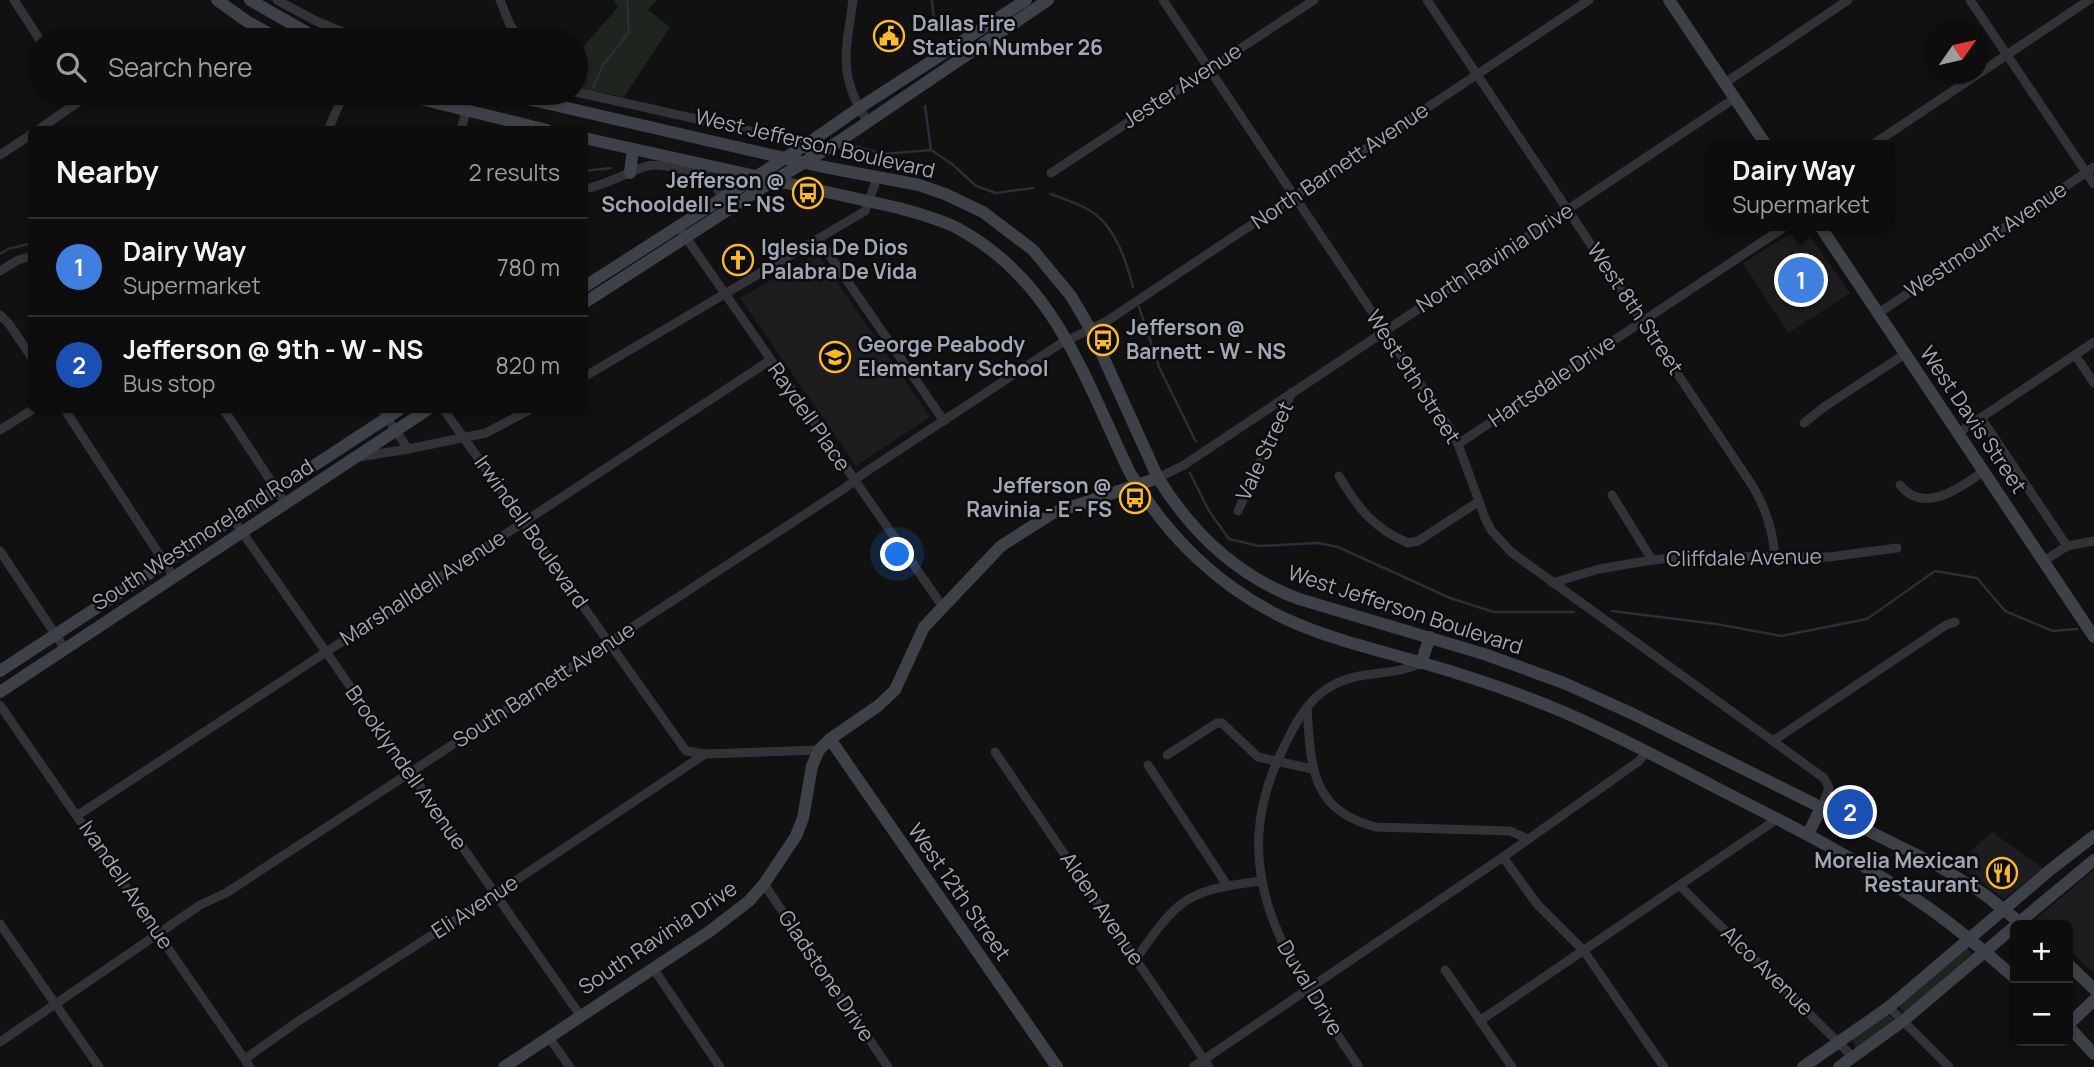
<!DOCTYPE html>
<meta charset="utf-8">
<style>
body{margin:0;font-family:Manrope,sans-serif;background:#161617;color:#f1f3f6}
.controls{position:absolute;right:21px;bottom:21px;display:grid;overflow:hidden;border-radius:10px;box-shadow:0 2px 5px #0004}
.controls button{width:63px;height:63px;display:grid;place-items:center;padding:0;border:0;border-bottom:2px solid #2d2d2e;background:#0d0d0e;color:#f1f3f6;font:35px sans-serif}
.compass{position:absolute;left:1926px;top:21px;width:63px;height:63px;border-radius:50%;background:#0d0d0e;box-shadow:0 2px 5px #0004;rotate:56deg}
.you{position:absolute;left:898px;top:555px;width:24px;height:24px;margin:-18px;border:5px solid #fff;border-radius:50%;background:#1a73e8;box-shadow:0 0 0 10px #1a73e833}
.badge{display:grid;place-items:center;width:46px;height:46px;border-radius:50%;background:#0b8043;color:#fff;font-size:23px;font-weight:700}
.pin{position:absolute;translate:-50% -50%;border:4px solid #fff;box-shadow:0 2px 7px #0006}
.popup{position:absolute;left:1708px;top:140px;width:186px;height:91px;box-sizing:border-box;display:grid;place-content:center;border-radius:10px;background:#0d0d0e;filter:drop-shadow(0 2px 5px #0005);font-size:23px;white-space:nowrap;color:#9a9c9e}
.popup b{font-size:26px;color:#f1f3f6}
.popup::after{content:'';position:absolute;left:50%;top:100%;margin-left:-14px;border:14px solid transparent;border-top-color:#0d0d0e}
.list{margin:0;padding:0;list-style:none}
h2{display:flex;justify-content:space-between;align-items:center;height:91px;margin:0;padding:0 28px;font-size:30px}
h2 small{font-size:23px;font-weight:400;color:#9a9c9e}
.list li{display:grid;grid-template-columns:46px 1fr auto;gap:21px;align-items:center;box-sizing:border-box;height:98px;padding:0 28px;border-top:2px solid #2d2d2e}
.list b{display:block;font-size:26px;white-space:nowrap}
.list p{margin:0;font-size:23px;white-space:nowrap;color:#9a9c9e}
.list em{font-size:23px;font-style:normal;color:#9a9c9e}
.icon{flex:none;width:38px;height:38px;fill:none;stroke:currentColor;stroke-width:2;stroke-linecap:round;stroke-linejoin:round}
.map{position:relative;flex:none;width:2094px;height:1067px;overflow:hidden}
.search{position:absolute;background:#0d0d0e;box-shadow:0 2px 5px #0004;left:28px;top:28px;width:560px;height:77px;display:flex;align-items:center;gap:18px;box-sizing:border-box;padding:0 24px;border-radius:38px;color:#9a9c9e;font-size:26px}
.panel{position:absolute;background:#0d0d0e;box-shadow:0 2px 5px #0004;left:28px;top:126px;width:560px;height:287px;border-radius:10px}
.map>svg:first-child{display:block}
</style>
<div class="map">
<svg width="2094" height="1067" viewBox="0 0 2094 1067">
<rect width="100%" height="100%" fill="#111112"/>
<!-- built -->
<g fill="#1d1d1f">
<path d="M1803,226L1850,293L1788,333L1743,263Z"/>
<path d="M817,253L930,417L856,466L740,298Z"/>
<path d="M1992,832L2043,868L2004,899L1956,864Z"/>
<path d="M2094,870V973L2068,949V925H2042L2036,919Z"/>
</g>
<!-- green -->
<g fill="#1d251e">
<path d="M614,0H657L648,10L670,27L624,97L576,88V55L618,7Z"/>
<path d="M1967,947L1972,954L1905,1012L1901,1011L1899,1005Z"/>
<path d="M1888,1015L1893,1018V1022L1856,1048L1852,1040Z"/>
</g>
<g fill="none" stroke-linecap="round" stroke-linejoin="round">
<!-- stream -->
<g stroke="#272f37" stroke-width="2.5">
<path d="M932,0L935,29"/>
<path d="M593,88L603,65L629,32L627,0"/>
<path d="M925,106L931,150"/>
<path d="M850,145L884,154L931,150L952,164L976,186L996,193L1033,188"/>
<path d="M584,171L611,168"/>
<path d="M1051,194C1065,200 1085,205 1096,215C1117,231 1127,263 1133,287"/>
<path d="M0,254L8,249L32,243"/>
<path d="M1139,307L1159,367L1196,442"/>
<path d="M1190,473L1209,511L1229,539L1259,546L1318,543L1338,547L1450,598L1494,612H1574"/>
<path d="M1612,611L1716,624L1781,636L1867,619L1935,571L1977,578L2005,611L2053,631L2077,629"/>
</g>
<!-- street -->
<g stroke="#323238" stroke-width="9">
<path d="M14,0L40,40"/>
<path d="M277,0L316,21L362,40"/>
<path d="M500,0L510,25L521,40"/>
<path d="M853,0C846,52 837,75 868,122"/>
<path d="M1163,0L1449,427L1458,444L1485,518L1491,530L1511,552L1824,778L1829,788L1822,806"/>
<path d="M1427,0L1752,485C1766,508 1773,530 1775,557"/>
<path d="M1970,0L2094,184"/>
<path d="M1725,83L1848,0"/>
<path d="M576,92L777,137L805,146L813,157"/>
<path d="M38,130L91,93"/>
<path d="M328,130L344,93"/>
<path d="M461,130L466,111"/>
<path d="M1872,145L2089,0"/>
<path d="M0,155L32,134"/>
<path d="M1051,173L1314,0"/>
<path d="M709,179L718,189L721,198"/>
<path d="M584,189C610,184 624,173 647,166C663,161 720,180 737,188"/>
<path d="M678,226L943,607"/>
<path d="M819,240L944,421"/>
<path d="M0,271L18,260L32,256"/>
<path d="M1879,313L2094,167"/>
<path d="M0,315L9,324L32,358"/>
<path d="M2075,355L2094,383"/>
<path d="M584,377L865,211L878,176"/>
<path d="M65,410L174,577"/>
<path d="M224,410L286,504"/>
<path d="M382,410L408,449L486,433L529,410"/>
<path d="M444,410L686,751L705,754L819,750"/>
<path d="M1981,418L2067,546"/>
<path d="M1804,423L1824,407L1905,354"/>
<path d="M0,430L32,410"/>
<path d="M1958,433L2094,342"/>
<path d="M1458,444L1786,226"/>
<path d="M359,457L408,449"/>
<path d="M1339,476C1358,508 1373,528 1408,543L1418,541L1478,502"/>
<path d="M1158,478L1184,465L1735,98"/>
<path d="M1900,485C1924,515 1960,488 1984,471"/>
<path d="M1612,495L1652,560"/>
<path d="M1238,511L1292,392"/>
<path d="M233,519L580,1015"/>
<path d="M0,551L65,649"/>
<path d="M2044,561L2067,546L2094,541"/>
<path d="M1552,583L1599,569L1652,560L1692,556L1829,557L1897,548"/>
<path d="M0,705L250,1067"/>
<path d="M1307,708C1311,765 1310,811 1376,827L1510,831L1528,839"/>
<path d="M1773,741L1946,625L1955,622"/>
<path d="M995,752L1209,1067"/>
<path d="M1167,755L1217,723H1222L1258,757L1312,769"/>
<path d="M1148,765L1227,885"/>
<path d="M78,815L769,361"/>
<path d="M1503,857L1537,904L1584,951L1664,1067"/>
<path d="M764,884L888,1067"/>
<path d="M1680,886L1853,1057"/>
<path d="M0,924L99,1067"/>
<path d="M1136,959C1179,897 1187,890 1262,881"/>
<path d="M653,968L720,1067"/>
<path d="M1445,970L1512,1067"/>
<path d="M1889,1007L1949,1067"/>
<path d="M1481,1020L1777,819"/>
<path d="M548,1036L570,1067"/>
<path d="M0,1042L200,905L226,893L845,488L864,473L1060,344L1107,321L1589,0"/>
<path d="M245,1059L297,1022L494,895L705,754"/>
<path d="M1193,1067L1503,857L1639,761L1646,752"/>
<path d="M1359,1067C1293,968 1222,878 1280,755C1291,732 1303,705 1325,690C1359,667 1389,679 1421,663"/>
</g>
<!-- secondary -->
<g stroke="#3f4148" stroke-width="12">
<path d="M217,0L248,22L281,40"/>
<path d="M250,0L320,40"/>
<path d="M1669,0L1766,145"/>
<path d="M396,93L547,130"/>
<path d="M502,93L819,166L919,185L945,194L983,212L1033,250L1071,296L1091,330L1158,478C1192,533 1237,576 1299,599L1484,654L1564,683L1631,713L1937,865L1984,894L2023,925"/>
<path d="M584,138L899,208C919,214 940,219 959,229C1056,282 1085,380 1130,473C1166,536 1220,588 1286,619C1327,638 1373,649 1416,661C1465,675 1514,691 1561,711C1613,733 1663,760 1713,786C1783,822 1855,857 1920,902C1954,925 1984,951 2015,978"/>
<path d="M630,173L633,149"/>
<path d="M1820,226L2094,637"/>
<path d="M584,287L810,142L859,108L1026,0"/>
<path d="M584,303L765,186L838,142L1048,0"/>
<path d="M1421,663L1430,637"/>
<path d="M0,671L399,410"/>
<path d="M0,692L427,410"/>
<path d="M830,739L1057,1067"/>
<path d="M1808,834L1822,806"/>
<path d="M2016,925L2094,860"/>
<path d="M2068,964L2094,989"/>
<path d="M2068,1025L2094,1000"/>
<path d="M2068,1026L2094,1054"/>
<path d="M504,1067L710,931L749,901L764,884L796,836L803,818L812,766L819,750L830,739L878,706L895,690L924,627L1001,546L1053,513L1158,478"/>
<path d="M1803,1067L1889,1007L2050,870L2094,836"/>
<path d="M1839,1067L1903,1021L2015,926"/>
</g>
</g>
<!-- icons -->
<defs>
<g id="civic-ring" transform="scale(1.575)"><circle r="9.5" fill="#0c0c0d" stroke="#fdbb1f" stroke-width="1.5"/><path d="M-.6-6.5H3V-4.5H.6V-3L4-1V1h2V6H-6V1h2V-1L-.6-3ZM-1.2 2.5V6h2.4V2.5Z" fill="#fdbb1f"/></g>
<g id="bus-ring" transform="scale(1.575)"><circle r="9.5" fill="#0c0c0d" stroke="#fdbb1f" stroke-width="1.5"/><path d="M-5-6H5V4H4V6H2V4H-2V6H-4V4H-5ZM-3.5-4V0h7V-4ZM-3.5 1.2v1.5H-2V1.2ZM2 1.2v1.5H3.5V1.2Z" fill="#fdbb1f"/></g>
<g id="church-ring" transform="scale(1.575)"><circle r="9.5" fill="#0c0c0d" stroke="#fdbb1f" stroke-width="1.5"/><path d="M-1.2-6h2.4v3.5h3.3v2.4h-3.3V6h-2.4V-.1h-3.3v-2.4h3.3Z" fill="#fdbb1f"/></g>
<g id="school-ring" transform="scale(1.575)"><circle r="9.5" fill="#0c0c0d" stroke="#fdbb1f" stroke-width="1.5"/><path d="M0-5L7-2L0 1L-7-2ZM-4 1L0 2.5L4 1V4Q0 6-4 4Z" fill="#fdbb1f"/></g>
<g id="restaurant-ring" transform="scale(1.575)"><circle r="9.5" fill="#0c0c0d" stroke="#fdbb1f" stroke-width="1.5"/><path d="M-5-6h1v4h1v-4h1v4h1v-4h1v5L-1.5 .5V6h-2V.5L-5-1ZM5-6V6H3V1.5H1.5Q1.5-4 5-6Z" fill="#fdbb1f"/></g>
</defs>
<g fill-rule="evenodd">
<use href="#civic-ring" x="889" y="36"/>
<use href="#bus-ring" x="808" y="193"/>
<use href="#church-ring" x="738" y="260"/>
<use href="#bus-ring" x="1103" y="340"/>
<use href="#school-ring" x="835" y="357"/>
<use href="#bus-ring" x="1135" y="498"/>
<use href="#restaurant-ring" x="2002" y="873"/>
</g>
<g text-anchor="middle" stroke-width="5" stroke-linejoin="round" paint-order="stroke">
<!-- poi labels -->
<g font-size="21" font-weight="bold" fill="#a1a6b4" stroke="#0c0c0d" text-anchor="start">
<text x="912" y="31">Dallas Fire<tspan x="912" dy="24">Station Number 26</tspan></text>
<text x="785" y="188" text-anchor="end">Jefferson @<tspan x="785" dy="24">Schooldell - E - NS</tspan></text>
<text x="761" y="255">Iglesia De Dios<tspan x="761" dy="24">Palabra De Vida</tspan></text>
<text x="1126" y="335">Jefferson @<tspan x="1126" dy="24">Barnett - W - NS</tspan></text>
<text x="858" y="352">George Peabody<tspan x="858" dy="24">Elementary School</tspan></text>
<text x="1112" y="493" text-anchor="end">Jefferson @<tspan x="1112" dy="24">Ravinia - E - FS</tspan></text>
<text x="1979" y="868" text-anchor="end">Morelia Mexican<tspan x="1979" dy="24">Restaurant</tspan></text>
</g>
<!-- street labels -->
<g font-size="21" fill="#a1a6b4" stroke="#0c0c0d">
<text transform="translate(1182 86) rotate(-33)" y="7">Jester Avenue</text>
<text transform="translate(815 144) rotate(13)" y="7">West Jefferson Boulevard</text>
<text transform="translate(1340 166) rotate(-34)" y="7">North Barnett Avenue</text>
<text transform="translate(1986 240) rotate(-34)" y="7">Westmount Avenue</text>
<text transform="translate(1495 258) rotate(-33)" y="7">North Ravinia Drive</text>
<text transform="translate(1635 309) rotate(56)" y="7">West 8th Street</text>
<text transform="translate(1413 377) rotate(57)" y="7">West 9th Street</text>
<text transform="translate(1552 381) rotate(-34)" y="7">Hartsdale Drive</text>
<text transform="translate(809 417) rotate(55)" y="7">Raydell Place</text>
<text transform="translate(1973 420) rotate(56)" y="7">West Davis Street</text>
<text transform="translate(1265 451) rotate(-65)" y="7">Vale Street</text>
<text transform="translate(531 532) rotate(55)" y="7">Irwindell Boulevard</text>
<text transform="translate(203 535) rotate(-33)" y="7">South Westmoreland Road</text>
<text transform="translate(1744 558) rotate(-1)" y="7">Cliffdale Avenue</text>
<text transform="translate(423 588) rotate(-33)" y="7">Marshalldell Avenue</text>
<text transform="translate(1405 610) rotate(18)" y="7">West Jefferson Boulevard</text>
<text transform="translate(544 685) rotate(-33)" y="7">South Barnett Avenue</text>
<text transform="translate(406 768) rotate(55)" y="7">Brooklyndell Avenue</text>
<text transform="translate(126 885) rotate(56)" y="7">Ivandell Avenue</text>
<text transform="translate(959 892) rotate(55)" y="7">West 12th Street</text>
<text transform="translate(475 907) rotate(-33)" y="7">Eli Avenue</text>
<text transform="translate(1102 909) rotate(56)" y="7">Alden Avenue</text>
<text transform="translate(658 938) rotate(-34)" y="7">South Ravinia Drive</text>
<text transform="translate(1767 971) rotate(44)" y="7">Alco Avenue</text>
<text transform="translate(826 976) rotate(56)" y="7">Gladstone Drive</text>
<text transform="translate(1310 988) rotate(59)" y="7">Duval Drive</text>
</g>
</g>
</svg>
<div class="controls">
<button>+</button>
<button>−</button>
</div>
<svg class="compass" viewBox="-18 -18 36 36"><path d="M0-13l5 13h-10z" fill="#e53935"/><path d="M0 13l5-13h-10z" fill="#9a9c9e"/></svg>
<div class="you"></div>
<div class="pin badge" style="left:1801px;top:280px;background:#3f7fe0">1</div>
<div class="popup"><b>Dairy Way</b>Supermarket</div>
<div class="pin badge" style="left:1850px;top:812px;background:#1a4fb4">2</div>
<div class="search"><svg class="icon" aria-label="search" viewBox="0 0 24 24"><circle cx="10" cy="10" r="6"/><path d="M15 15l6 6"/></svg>Search here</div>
<section class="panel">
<h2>Nearby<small>2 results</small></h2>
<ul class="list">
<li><span class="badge" style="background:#3f7fe0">1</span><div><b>Dairy Way</b><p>Supermarket</p></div><em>780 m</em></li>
<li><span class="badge" style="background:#1a4fb4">2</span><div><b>Jefferson @ 9th - W - NS</b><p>Bus stop</p></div><em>820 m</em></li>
</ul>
</section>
</div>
